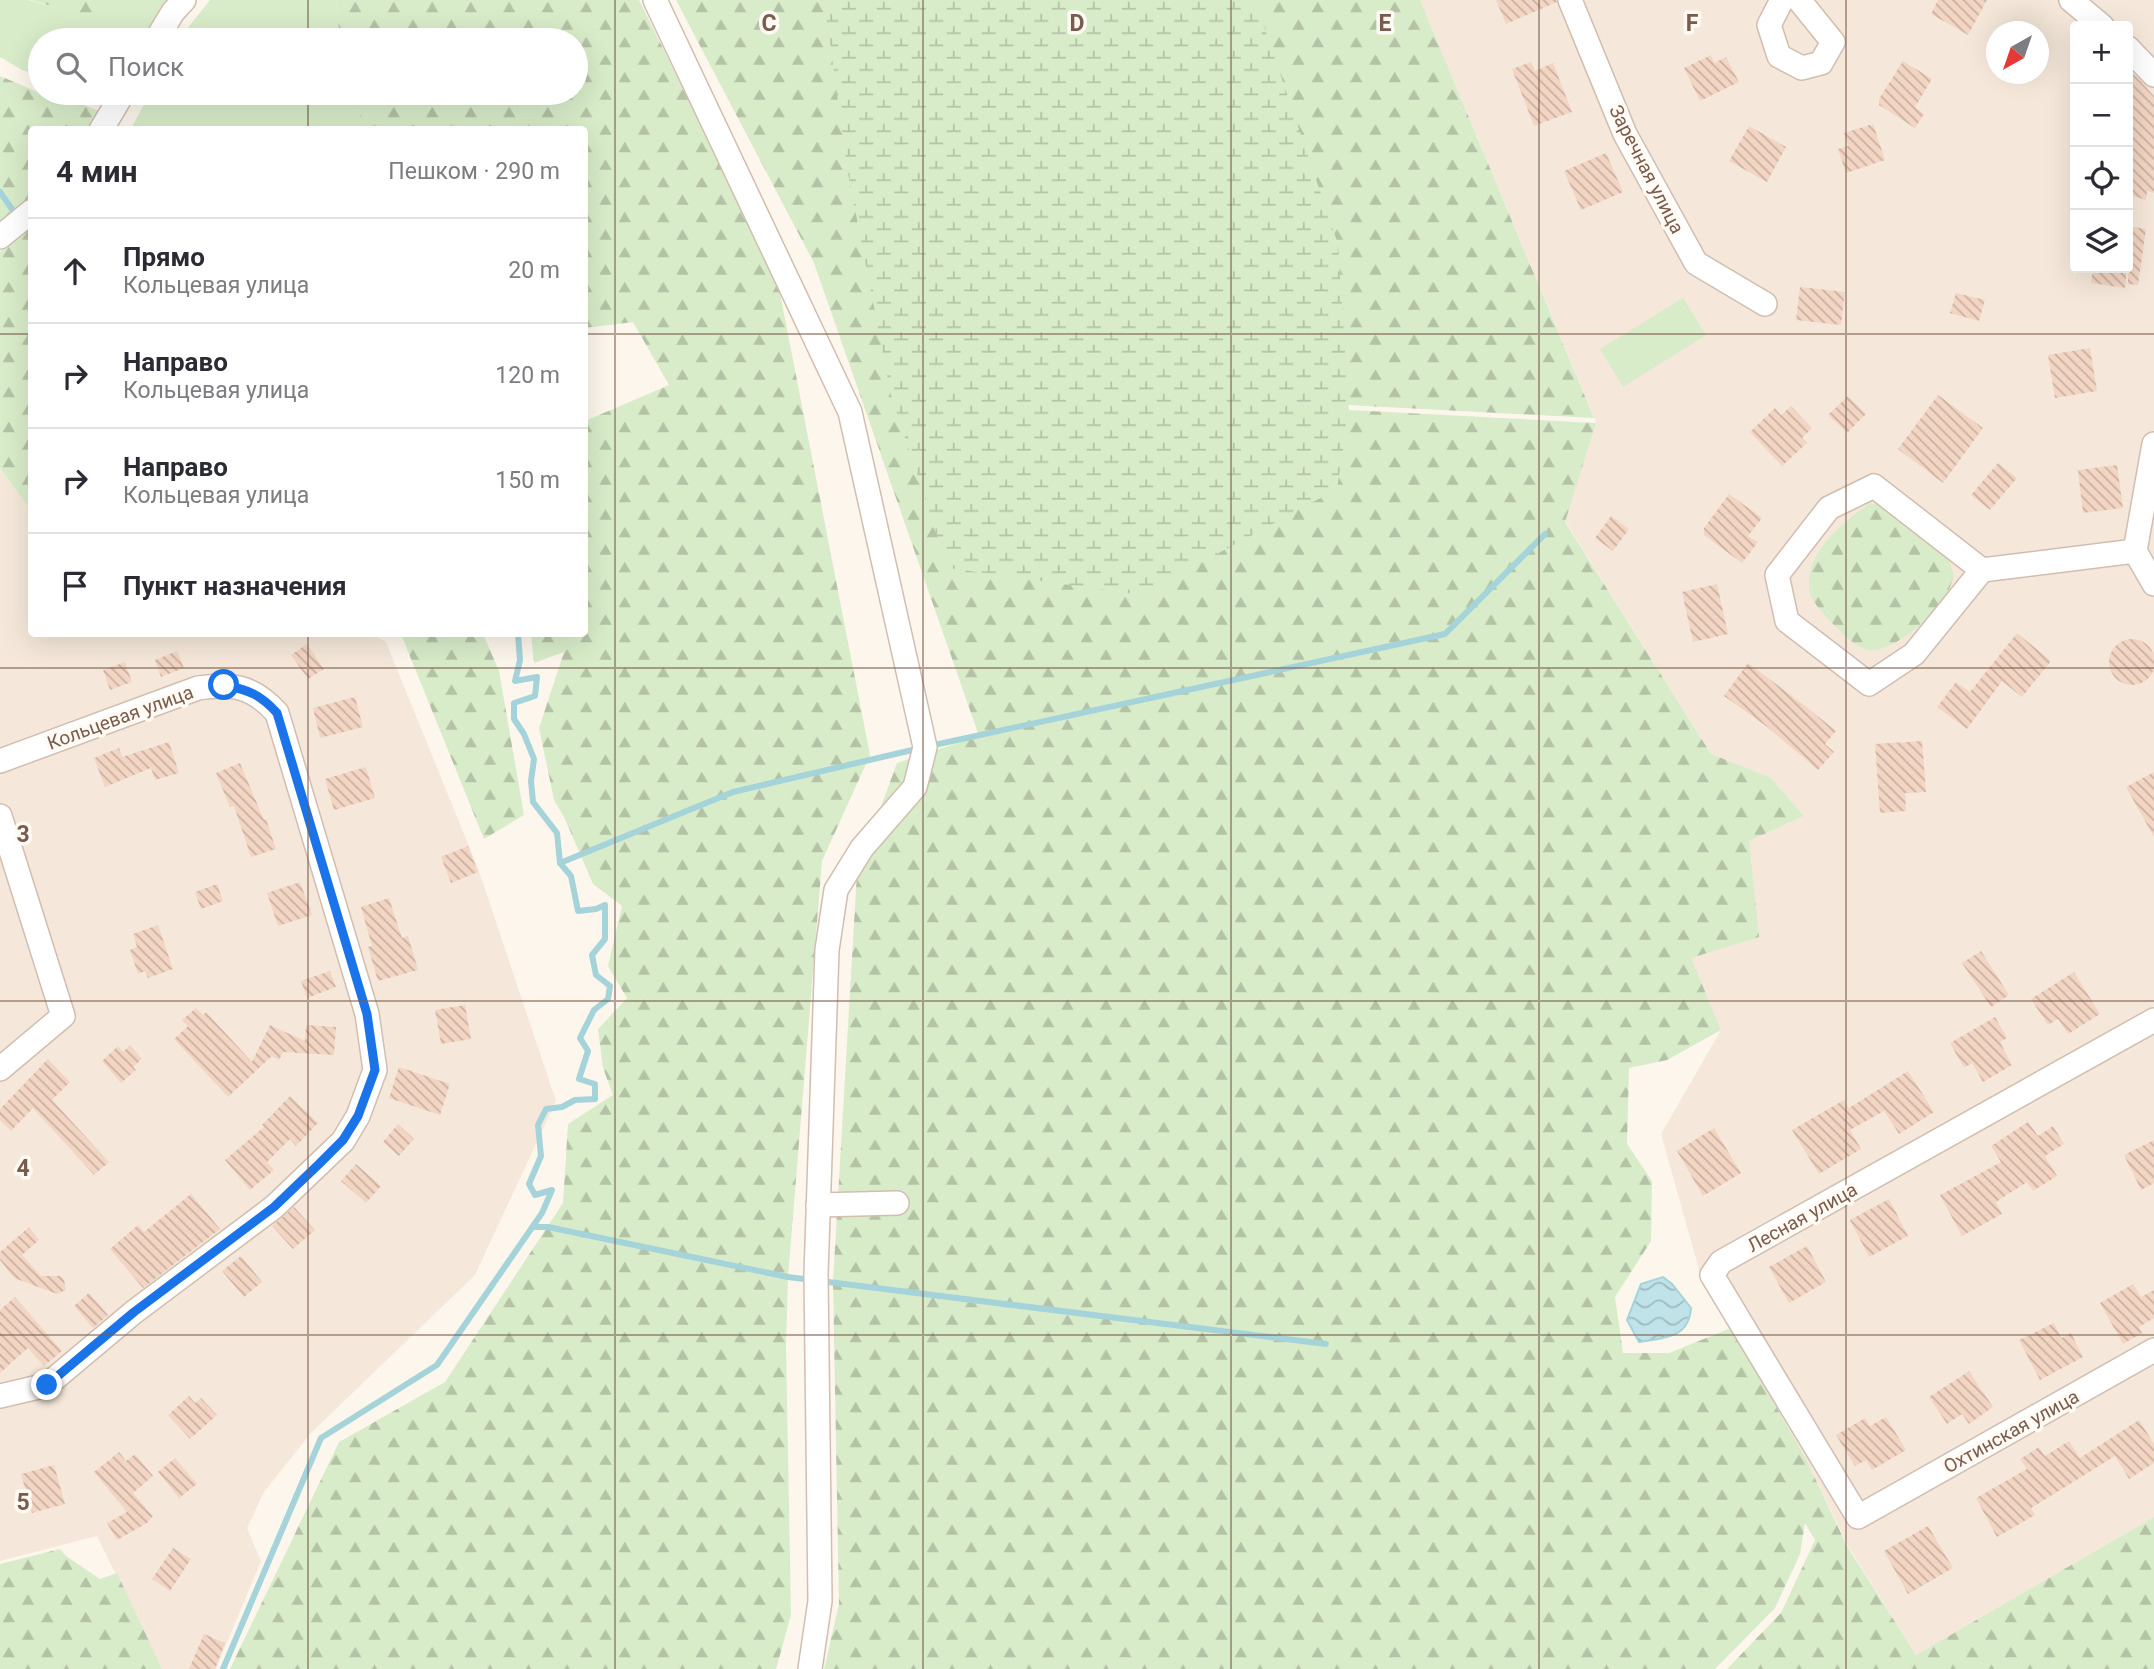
<!DOCTYPE html>
<html lang="ru">
<meta charset="utf-8">
<style>
body{margin:0;font-family:Roboto,sans-serif;background:#f2f2f3;color:#2b2b33}
.controls{position:absolute;right:21px;top:21px;display:grid;overflow:hidden;border-radius:7px;box-shadow:0 7px 28px #0002}
.controls button{width:63px;height:63px;display:grid;place-items:center;padding:0;border:0;border-bottom:2px solid #e1e1e2;background:#fff;color:#2b2b33;font:35px sans-serif}
.compass{position:absolute;left:1986px;top:21px;width:63px;height:63px;border-radius:50%;background:#fff;box-shadow:0 7px 28px #0002;rotate:220deg}
.stop{position:absolute;width:21px;height:21px;margin:-16px;border:5px solid #1a73e8;border-radius:50%;background:#fff}
.stop.end{background:#1a73e8;border-color:#fff;box-shadow:0 2px 7px #0008}
.list{margin:0;padding:0;list-style:none}
h2{display:flex;justify-content:space-between;align-items:center;height:91px;margin:0;padding:0 28px;font-size:30px}
h2 small{font-size:23px;font-weight:400;color:#7c7c81}
.list li{display:grid;grid-template-columns:46px 1fr auto;gap:21px;align-items:center;box-sizing:border-box;height:105px;padding:0 28px;border-top:2px solid #e1e1e2}
.list b{display:block;font-size:26px;white-space:nowrap}
.list p{margin:0;font-size:23px;white-space:nowrap;color:#7c7c81}
.list em{font-size:23px;font-style:normal;color:#7c7c81}
.icon{flex:none;width:38px;height:38px;fill:none;stroke:currentColor;stroke-width:2;stroke-linecap:round;stroke-linejoin:round}
.map{position:relative;flex:none;width:2154px;height:1669px;overflow:hidden}
.search{position:absolute;background:#fff;box-shadow:0 7px 28px #0002;left:28px;top:28px;width:560px;height:77px;display:flex;align-items:center;gap:18px;box-sizing:border-box;padding:0 24px;border-radius:38px;color:#7c7c81;font-size:26px}
.panel{position:absolute;background:#fff;box-shadow:0 7px 28px #0002;left:28px;top:126px;width:560px;height:511px;border-radius:7px}
.map>svg:first-child{display:block}
</style>
<div class="map">
<svg width="2154" height="1669" viewBox="0 0 2154 1669">
<defs>
<pattern id="forest-firs" width="22" height="20" patternUnits="userSpaceOnUse" patternTransform="scale(1.75)"><rect width="22" height="20" fill="#d8ecc9"/><path d="M5 1l3.5 6h-7zM16 11l3.5 6h-7z" fill="#b4c2a5"/></pattern>
<pattern id="wetland-marsh" width="20" height="14" patternUnits="userSpaceOnUse" patternTransform="scale(1.75)"><rect width="20" height="14" fill="#d8ecc9"/><path d="M1 5h8M5 5V1M11 12h8M15 12V8" fill="none" stroke="#b4c2a5"/></pattern>
<pattern id="water-waves" width="16" height="10" patternUnits="userSpaceOnUse" patternTransform="scale(1.75)"><rect width="16" height="10" fill="#bfe3e8"/><path d="M0 5q4-4 8 0t8 0" fill="none" stroke="#a0bbbe"/></pattern>
<pattern id="building-back-hatch" width="6" height="6" patternUnits="userSpaceOnUse" patternTransform="scale(1.75)"><rect width="6" height="6" fill="#f3d5c3"/><path d="M-1 5l2 2M0 0l6 6M5-1l2 2" fill="none" stroke="#cab0a1"/></pattern>
</defs>
<rect width="100%" height="100%" fill="#fdf6ec"/>
<!-- residential -->
<g fill="#f5e8da" fill-rule="evenodd">
<path d="M1420,0H2154V1517L1916,1655L1848,1546L1806,1459L1700,1273L1661,1134L1721,1030L1690,958L1749,841L1804,816L1770,777L1711,754L1565,521L1596,422ZM2075,26H2128V268H2075ZM1996,32H2038V74H1996Z"/>
<path d="M0,468L31,511L32,634H372L386,642L479,871L556,1101L475,1275L311,1433L264,1492L247,1528L261,1561L216,1669H162L97,1536L0,1561Z"/>
</g>
<!-- forest -->
<g fill="url(#forest-firs)">
<path d="M31,0H106L90,18Z"/>
<path d="M337,0H639L777,278L870,755L822,861L788,1277L786,1346L791,1615L776,1669H230L339,1442L445,1382L563,1203L568,1124L613,1095L603,1068L598,1029L627,998L608,966L622,906L593,884L565,819L554,800L539,728L564,652L534,663L531,634H584L585,421L669,385L633,322L585,328L584,130L364,129L353,93H576V40H339Z"/>
<path d="M676,0H1420L1594,418L1348,405L1161,387L1349,410L1596,423L1565,522L1711,754L1770,777L1804,816L1749,841L1759,937L1691,958L1721,1030L1667,1060L1629,1068L1627,1144L1652,1181L1651,1241L1615,1297L1623,1353H1669L1731,1328L1806,1459L1847,1546L1916,1655L2154,1517V1669H1727L1781,1613L1815,1540L1805,1523L1800,1554L1775,1608L1715,1669H824L839,1604L833,1282L857,872L897,763L979,736L814,263Z"/>
<path d="M0,76L40,93L64,97L99,111L89,129L32,130L31,202L0,228Z"/>
<path d="M31,223V511L0,468V252Z"/>
<path d="M1870,503L1887,507L1933,542L1949,560L1954,576C1951,584 1948,594 1943,600C1930,619 1893,652 1870,650C1857,649 1843,634 1835,626C1825,615 1809,601 1809,586C1807,550 1844,522 1870,503Z"/>
<path d="M401,634H483L499,671L524,815L484,839Z"/>
<path d="M60,1549L66,1556L100,1579L117,1573L162,1669H0V1564Z"/>
</g>
<!-- wetland -->
<path fill="url(#wetland-marsh)" d="M824,0H1255L1338,244L1349,410L1337,489L1141,595L948,568L891,395L848,173Z"/>
<!-- garden -->
<g fill="#d8ecc9">
<path d="M0,0H28L90,17L105,0H167L140,40H40V75L22,70L0,57Z"/>
<path d="M210,0H337L339,40H178Z"/>
<path d="M150,93H353L364,129H131Z"/>
<path d="M1683,298L1706,335L1623,387L1600,349Z"/>
</g>
<!-- water -->
<path fill="url(#water-waves)" stroke="#a5d3da" stroke-width="2" d="M1663,1277L1672,1284L1691,1308C1689,1338 1664,1338 1639,1342L1627,1320L1641,1284Z"/>
<g fill="none" stroke-linecap="round" stroke-linejoin="round">
<!-- stream -->
<g stroke="#a5d3da" stroke-width="6">
<path d="M0,192L14,212L32,228"/>
<path d="M560,863L733,792L925,747L1445,634L1545,534"/>
<path d="M533,1227H548L788,1277L1326,1344"/>
<path d="M223,1669L321,1438L437,1365L542,1213L552,1190L535,1195L529,1184L541,1156L538,1125L546,1109L562,1107L575,1100L595,1099V1084L579,1079L588,1051L580,1038L594,1010L608,999L610,986L596,975L592,955L605,939V905L596,909L578,911L571,876L560,863L557,833L533,802L531,781L534,759L524,734L514,719V703L535,696L537,677L515,681L520,660L518,634"/>
</g>
</g>
<!-- building -->
<g fill="url(#building-back-hatch)">
<path d="M1496,0H1556L1557,2L1506,24Z"/>
<path d="M1938,0H1987L1968,35L1931,14Z"/>
<path d="M1711,55L1714,63L1726,57L1739,82L1700,101L1684,68Z"/>
<path d="M1903,61L1932,79L1915,107L1924,114L1915,128L1879,105V99Z"/>
<path d="M1531,62L1535,71L1553,63L1572,112L1534,126L1512,69Z"/>
<path d="M2128,68L2154,96V193L2147,191L2146,200L2128,194Z"/>
<path d="M1873,124L1885,160L1846,173L1838,149L1848,146L1844,133Z"/>
<path d="M1749,126L1786,147L1767,182L1729,161Z"/>
<path d="M1606,153L1623,192L1581,210L1564,171Z"/>
<path d="M2128,226L2146,229L2138,285L2128,284Z"/>
<path d="M2093,268H2127L2125,288L2091,283Z"/>
<path d="M1800,287L1845,292L1841,325L1796,320Z"/>
<path d="M1956,293L1985,300L1979,321L1950,313Z"/>
<path d="M2090,348L2097,391L2055,398L2048,355Z"/>
<path d="M1938,395L1983,428L1943,483L1898,449Z"/>
<path d="M1848,396L1866,414L1847,433L1828,415Z"/>
<path d="M1791,406L1812,428L1802,438L1807,443L1782,466L1750,432L1775,408L1781,415Z"/>
<path d="M1998,463L2017,478L1990,510L1971,495Z"/>
<path d="M2117,465L2123,508L2083,513L2078,470Z"/>
<path d="M1729,494L1762,518L1748,536L1758,542L1742,563L1704,535V528Z"/>
<path d="M1611,516L1629,529L1613,551L1595,538Z"/>
<path d="M1717,584L1728,634L1693,642L1682,592Z"/>
<path d="M2017,633L2051,661L2022,697L2002,681L1967,729L1937,707L1956,682L1970,692Z"/>
<circle cx="2132" cy="662" r="23"/>
<path d="M307,644L324,669L308,679L291,655Z"/>
<path d="M177,651L184,668L161,677L155,660Z"/>
<path d="M125,662L132,682L110,690L103,670Z"/>
<path d="M1748,663L1804,705L1836,731L1825,744L1834,752L1818,770L1766,726L1724,696Z"/>
<path d="M355,697L363,727L320,738L313,708Z"/>
<path d="M1922,741L1926,792L1905,793L1906,811L1880,813L1875,744Z"/>
<path d="M169,742L179,773L155,780L151,768L105,787L94,758L119,748L122,757Z"/>
<path d="M240,763L264,820L266,819L276,849L251,857L234,806L230,807L216,773Z"/>
<path d="M366,767L375,798L334,810L325,779Z"/>
<path d="M2154,772V837L2126,787Z"/>
<path d="M468,846L478,872L451,883L441,857Z"/>
<path d="M300,882L312,915L278,926L267,893Z"/>
<path d="M217,884L223,901L201,909L195,892Z"/>
<path d="M389,898L402,938L408,936L418,970L378,981L368,947L372,946L361,907Z"/>
<path d="M158,925L173,969L148,978L145,971L138,974L130,950L137,947L133,934Z"/>
<path d="M1981,951L2009,995L1991,1007L1962,963Z"/>
<path d="M330,971L336,987L307,998L301,981Z"/>
<path d="M2074,972L2100,1014L2068,1034L2058,1019L2048,1025L2031,999Z"/>
<path d="M465,1005L471,1039L441,1044L435,1010Z"/>
<path d="M196,1008L203,1015L206,1012L252,1062L270,1025L305,1041L306,1025L336,1027L334,1055L283,1052L279,1060L272,1056L228,1097L174,1039L188,1026L182,1020Z"/>
<path d="M1995,1017L2007,1038L2000,1042L2012,1065L1983,1082L1972,1063L1964,1068L1950,1043Z"/>
<path d="M130,1045L142,1059L133,1067L136,1070L121,1083L102,1061L118,1046L123,1052Z"/>
<path d="M48,1059L70,1082L52,1100L109,1162L94,1175L33,1108L11,1131L0,1120V1109Z"/>
<path d="M399,1067L450,1084L440,1115L389,1098Z"/>
<path d="M1908,1071L1934,1112L1899,1134L1884,1111L1850,1130L1861,1149L1819,1174L1792,1130L1844,1100L1849,1108Z"/>
<path d="M290,1096L318,1123L296,1146L290,1139L267,1162L274,1170L250,1190L225,1160L264,1127L262,1125Z"/>
<path d="M2028,1122L2038,1136L2053,1126L2064,1144L2045,1156L2057,1176L2033,1191L2027,1182L1996,1202L2002,1214L1962,1236L1940,1195L2001,1162L1991,1146Z"/>
<path d="M398,1124L414,1139L399,1156L383,1142Z"/>
<path d="M1714,1128L1741,1173L1703,1196L1677,1151Z"/>
<path d="M2154,1140V1183L2141,1190L2124,1155Z"/>
<path d="M356,1164L381,1186L366,1203L341,1181Z"/>
<path d="M191,1194L220,1229L143,1288L110,1249L138,1225L144,1232Z"/>
<path d="M1889,1199L1908,1236L1869,1257L1850,1220Z"/>
<path d="M294,1207L315,1230L293,1249L272,1226Z"/>
<path d="M29,1227L39,1240L22,1255L41,1276H60L64,1280L66,1290L57,1294L14,1278L0,1260V1252Z"/>
<path d="M1807,1246L1826,1282L1789,1303L1769,1267Z"/>
<path d="M241,1256L262,1282L244,1297L222,1271Z"/>
<path d="M2133,1284L2141,1297L2154,1290V1318L2139,1327L2142,1333L2123,1344L2100,1303Z"/>
<path d="M89,1293L108,1315L93,1328L74,1306Z"/>
<path d="M15,1297L62,1351L44,1366L28,1348L0,1373V1310Z"/>
<path d="M2054,1323L2061,1338L2071,1333L2083,1357L2040,1380L2019,1340Z"/>
<path d="M1969,1371L1993,1407L1969,1424L1962,1414L1947,1424L1929,1397Z"/>
<path d="M189,1396L195,1403L201,1398L217,1415L190,1439L168,1415Z"/>
<path d="M1886,1417L1906,1450L1872,1470L1866,1460L1855,1466L1836,1435L1865,1418L1870,1426Z"/>
<path d="M2139,1420L2154,1444V1463L2129,1479L2115,1456L2031,1508L2035,1515L1997,1537L1976,1498L2027,1469L2020,1459L2039,1447L2045,1456L2069,1441L2080,1458Z"/>
<path d="M119,1452L126,1461L135,1454L153,1476L133,1493L153,1516L147,1523L117,1540L107,1523L127,1512L94,1472Z"/>
<path d="M175,1458L197,1484L179,1498L158,1472Z"/>
<path d="M54,1465L65,1504L32,1513L21,1474Z"/>
<path d="M1928,1526L1953,1568L1908,1594L1884,1551Z"/>
<path d="M173,1548L191,1559L170,1591L152,1579Z"/>
<path d="M204,1634L225,1643L215,1669H189Z"/>
</g>
<g fill="none" stroke-linecap="round" stroke-linejoin="round">
<!-- minor casing -->
<g stroke="#d1beb0" stroke-width="26">
<g id="minor">
<path d="M655,0L850,412L925,747L915,787L862,848L836,890L827,950L816,1274L820,1601L810,1669"/>
<path d="M1570,0L1625,134L1696,263L1765,304"/>
<path d="M1782,0L1769,25L1779,56L1802,68L1821,63L1833,42L1799,0"/>
<path d="M2071,0L2102,26"/>
<path d="M156,40L173,12L184,0"/>
<path d="M2128,48L2154,75"/>
<path d="M101,130L123,93"/>
<path d="M0,237L32,211"/>
<path d="M2135,551L2154,444"/>
<path d="M1982,570L1874,486L1829,508L1777,575L1787,621L1869,684L1914,654L1982,570L2135,551L2154,584"/>
<path d="M0,761L198,688C232,683 253,686 277,713L367,1014L375,1070L358,1116L343,1141L274,1207L134,1312L47,1385L0,1396"/>
<path d="M0,816L63,1016L0,1069"/>
<path d="M2154,1020L1721,1262L1712,1275L1858,1517L2154,1350"/>
<path d="M818,1205L897,1203"/>
</g>
</g>
<!-- minor -->
<use href="#minor" stroke="#fff" stroke-width="23"/>
</g>
<g fill="none" stroke-linecap="round" stroke-linejoin="round">
<!-- route -->
<path stroke="#1a73e8" stroke-width="9" d="M47,1385L134,1312L274,1207L319,1164L343,1140L358,1116L375,1070L367,1014L277,713C260,694 248,690 224,685"/>
</g>
<!-- grid -->
<path fill="none" stroke="#7a5c4d" stroke-width="2" stroke-opacity="0.55" d="M308,0V40M615,0V1669M923,0V1669M1231,0V1669M1539,0V1669M1846,0V1669M308,93V130M0,334H32M584,334H2154M308,634V1669M0,668H2154M0,1001H2154M0,1335H2154"/>
<g text-anchor="middle" stroke-width="7" stroke-linejoin="round" paint-order="stroke">
<!-- street labels -->
<g font-size="19" fill="#7a5c4d" stroke="#fffaf3">
<text transform="translate(1647 169) rotate(63)" y="7">Заречная улица</text>
<text transform="translate(120 717) rotate(-20)" y="7">Кольцевая улица</text>
<text transform="translate(1802 1217) rotate(-29)" y="7">Лесная улица</text>
<text transform="translate(2011 1431) rotate(-29)" y="7">Охтинская улица</text>
</g>
</g>
<g font-size="23" text-anchor="middle" font-weight="bold" fill="#7a5c4d" stroke="#fffaf3" stroke-width="7" stroke-linejoin="round" paint-order="stroke">
<text x="769" y="31">C</text>
<text x="1077" y="31">D</text>
<text x="1385" y="31">E</text>
<text x="1692" y="31">F</text>
<text x="23" y="842">3</text>
<text x="23" y="1176">4</text>
<text x="23" y="1510">5</text>
</g>
</svg>
<div class="controls">
<button>+</button>
<button>−</button>
<button><svg class="icon" aria-label="locate" viewBox="0 0 24 24"><circle cx="12" cy="12" r="6"/><path d="M12 2v4M12 18v4M2 12h4M18 12h4"/></svg></button>
<button><svg class="icon" aria-label="layers" viewBox="0 0 24 24"><path d="M12 4l9 5-9 5-9-5zM3 14l9 5 9-5"/></svg></button>
</div>
<svg class="compass" viewBox="-18 -18 36 36"><path d="M0-13l5 13h-10z" fill="#e53935"/><path d="M0 13l5-13h-10z" fill="#7c7c81"/></svg>
<div class="stop" style="left:224px;top:685px"></div>
<div class="stop end" style="left:47px;top:1385px"></div>
<div class="search"><svg class="icon" aria-label="search" viewBox="0 0 24 24"><circle cx="10" cy="10" r="6"/><path d="M15 15l6 6"/></svg>Поиск</div>
<section class="panel">
<h2>4 мин<small>Пешком · 290 m</small></h2>
<ul class="list">
<li><svg class="icon" aria-label="ahead" viewBox="0 0 24 24"><path d="M12 20V5M6 11l6-6 6 6"/></svg><div><b>Прямо</b><p>Кольцевая улица</p></div><em>20 m</em></li>
<li><svg class="icon" aria-label="right" viewBox="0 0 24 24"><path d="M7 20v-9h11M14 6l5 5-5 5"/></svg><div><b>Направо</b><p>Кольцевая улица</p></div><em>120 m</em></li>
<li><svg class="icon" aria-label="right" viewBox="0 0 24 24"><path d="M7 20v-9h11M14 6l5 5-5 5"/></svg><div><b>Направо</b><p>Кольцевая улица</p></div><em>150 m</em></li>
<li><svg class="icon" aria-label="arrive" viewBox="0 0 24 24"><path d="M6 21V4h12l-3 4 3 4H6"/></svg><div><b>Пункт назначения</b></div></li>
</ul>
</section>
</div>
